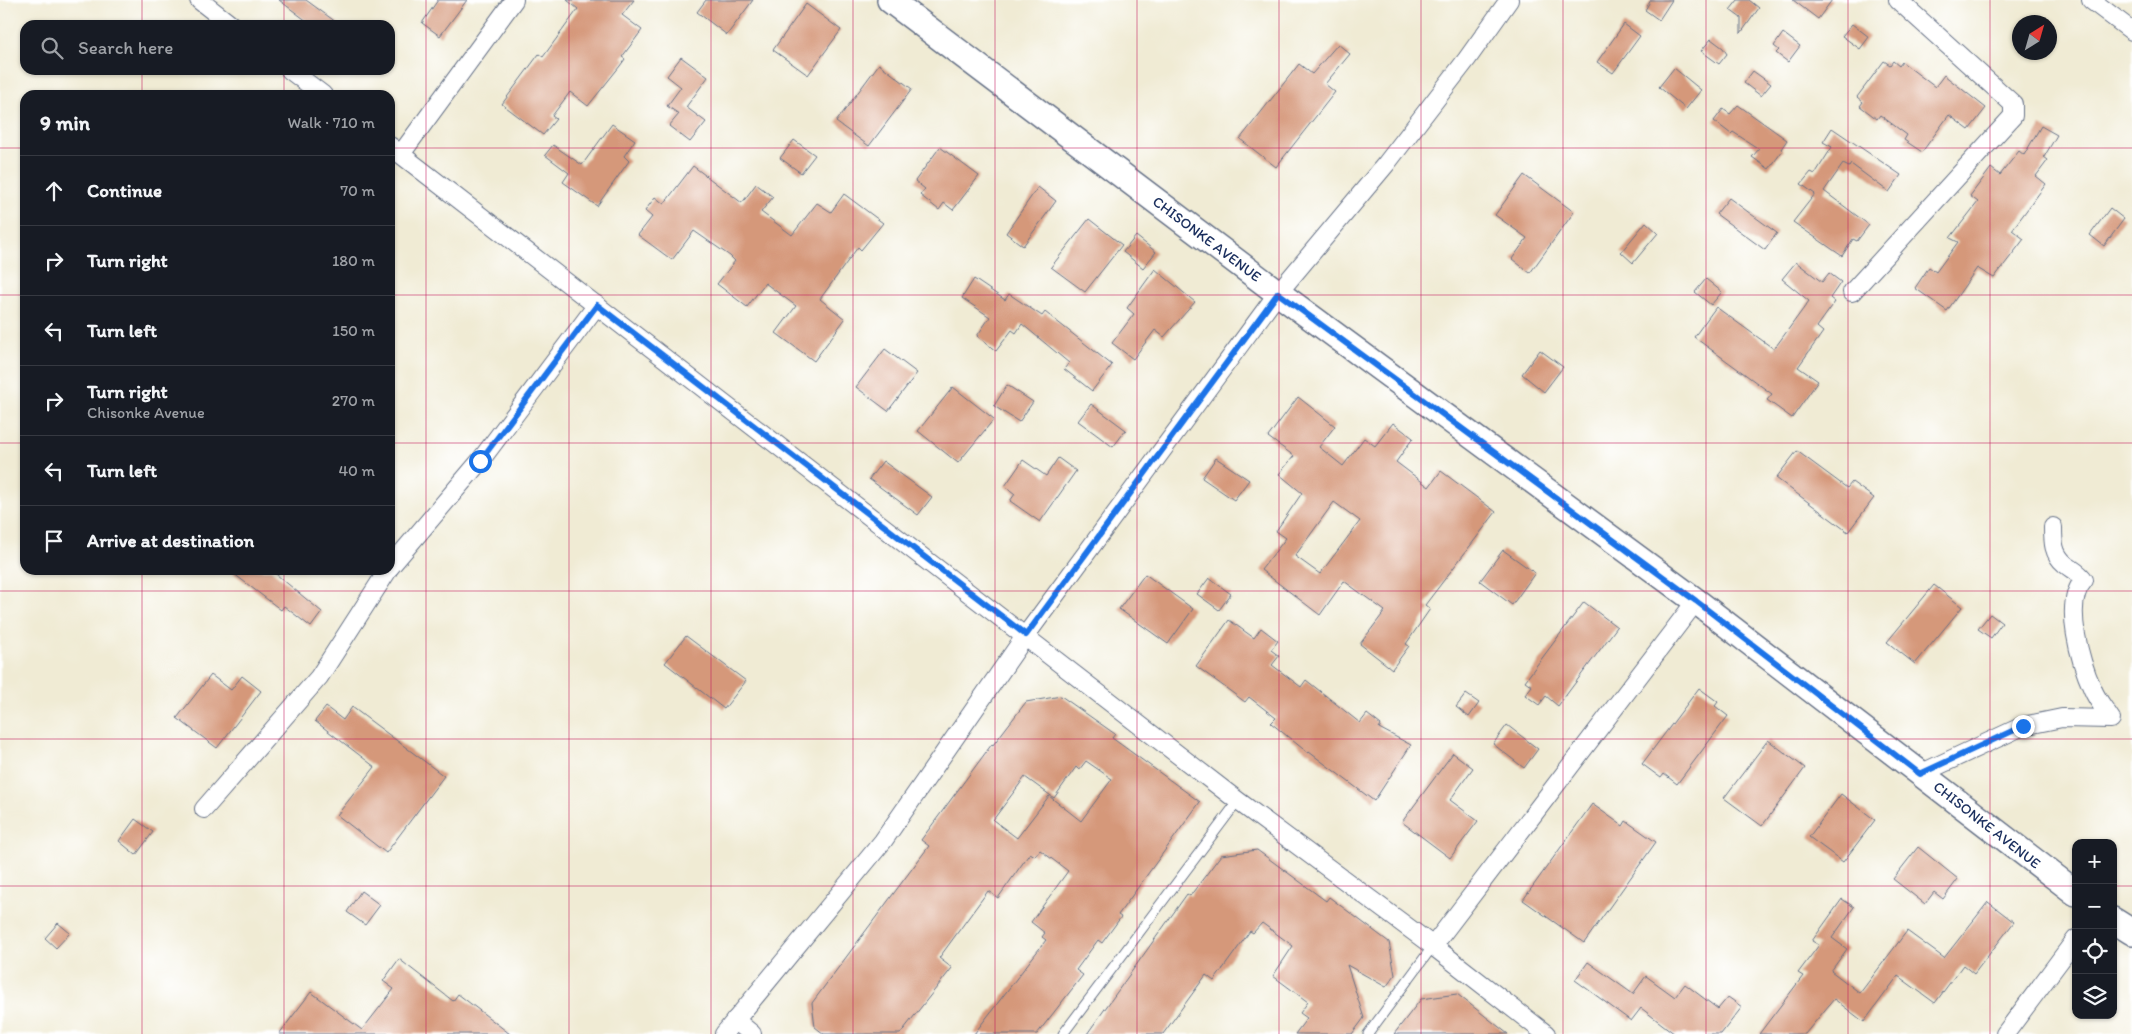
<!DOCTYPE html>
<meta charset="utf-8">
<style>
body{margin:0;font-family:Itim,sans-serif;background:#20242c;color:#f1f3f6}
.controls{position:absolute;right:15px;bottom:15px;display:grid;overflow:hidden;border-radius:10px;box-shadow:0 1px 4px #0004}
.controls button{width:45px;height:45px;display:grid;place-items:center;padding:0;border:0;border-bottom:1px solid #363941;background:#171b24;color:#f1f3f6;font:25px sans-serif}
.compass{position:absolute;left:2012px;top:15px;width:45px;height:45px;border-radius:50%;background:#171b24;box-shadow:0 1px 4px #0004;rotate:37deg}
.stop{position:absolute;width:15px;height:15px;margin:-11px;border:4px solid #1a73e8;border-radius:50%;background:#fff}
.stop.end{background:#1a73e8;border-color:#fff;box-shadow:0 1px 5px #0008}
.list{margin:0;padding:0;list-style:none}
h2{display:flex;justify-content:space-between;align-items:center;height:65px;margin:0;padding:0 20px;font-size:21px}
h2 small{font-size:16px;font-weight:400;color:#9ea1a6}
.list li{display:grid;grid-template-columns:32px 1fr auto;gap:15px;align-items:center;box-sizing:border-box;height:70px;padding:0 20px;border-top:1px solid #363941}
.list b{display:block;font-size:19px;white-space:nowrap}
.list p{margin:0;font-size:16px;white-space:nowrap;color:#9ea1a6}
.list em{font-size:16px;font-style:normal;color:#9ea1a6}
.icon{flex:none;width:28px;height:28px;fill:none;stroke:currentColor;stroke-width:2;stroke-linecap:round;stroke-linejoin:round}
.map{position:relative;flex:none;width:2132px;height:1034px;overflow:hidden}
.search{position:absolute;background:#171b24;box-shadow:0 1px 4px #0004;left:20px;top:20px;width:375px;height:55px;display:flex;align-items:center;gap:12px;box-sizing:border-box;padding:0 18px;border-radius:15px;color:#9ea1a6;font-size:19px}
.panel{position:absolute;background:#171b24;box-shadow:0 1px 4px #0004;left:20px;top:90px;width:375px;height:485px;border-radius:15px}
.map>svg:first-child{display:block}
</style>
<div class="map">
<svg width="2132" height="1034" viewBox="0 0 2132 1034">
<rect width="100%" height="100%" fill="#fff"/>
<filter id="ink" filterUnits="userSpaceOnUse"><feTurbulence type="fractalNoise" baseFrequency=".02" numOctaves="2"/><feDisplacementMap in="SourceGraphic" scale="10" xChannelSelector="R" yChannelSelector="G"/><feConvolveMatrix kernelMatrix="1 2 1 2 8 2 1 2 1" color-interpolation-filters="sRGB"/></filter>
<filter id="wash" filterUnits="userSpaceOnUse"><feTurbulence type="fractalNoise" baseFrequency=".0096" numOctaves="4" result="noise"/><feDisplacementMap in="SourceGraphic" scale="20" xChannelSelector="R" yChannelSelector="G"/><feGaussianBlur stdDeviation="1.12" result="paint"/><feColorMatrix in="noise" values="0 0 0 0 0 0 0 0 0 0 0 0 0 0 0 0 0 1.4 0 .05"/><feComposite in="paint" operator="in"/></filter>
<g filter="url(#wash)">
<rect width="100%" height="100%" fill="#f0ebd4"/>
<g id="blocks">
<!-- building -->
<g fill="#d5987a" fill-rule="evenodd">
<path d="M279,0H306L340,25H312Z"/>
<path d="M438,0H467L440,36L422,23Z"/>
<path d="M567,0H634L622,15L642,30L622,57L625,59L620,66L588,106L570,92L552,116L556,119L543,135L502,104L539,54L543,57L578,9Z"/>
<path d="M706,0H753L727,35L697,12Z"/>
<path d="M1651,0H1672L1659,20L1645,10Z"/>
<path d="M1738,0H1749L1759,8L1741,33V18L1730,10Z"/>
<path d="M1793,0H1832L1818,19Z"/>
<path d="M806,4L841,30L808,75L773,50Z"/>
<path d="M1624,24L1640,36L1613,73L1597,62Z"/>
<path d="M1852,24L1869,37L1860,49L1842,36Z"/>
<path d="M1783,33L1800,46L1788,62L1776,53L1779,50L1774,46Z"/>
<path d="M1711,39L1723,48L1727,54L1719,64L1701,51Z"/>
<path d="M1338,44L1350,54L1325,84L1335,92L1276,167L1240,139L1299,64L1312,74Z"/>
<path d="M681,57L708,77L686,107L706,122L690,142L669,126L679,114L667,106L681,87L667,76Z"/>
<path d="M1884,61L1890,65L1893,61L1899,66L1902,62L1935,87L1944,75L1986,108L1969,130L1949,115L1922,152L1904,140L1907,135L1880,115L1877,119L1860,106L1863,102L1857,97Z"/>
<path d="M879,64L912,89L869,146L836,122Z"/>
<path d="M1674,68L1701,90L1686,109L1659,87Z"/>
<path d="M1753,71L1771,84L1761,96L1744,83Z"/>
<path d="M1738,105L1787,140L1781,149L1783,150L1769,169L1752,157L1759,149L1733,132L1731,134L1714,121L1723,109L1730,114Z"/>
<path d="M612,124L635,140L624,156L629,161L597,206L563,182L569,173L545,155L553,145L582,165Z"/>
<path d="M2041,126L2057,135L2044,157L2048,160L2036,176L2046,184L2012,230L2024,239L1994,278L1977,268L1947,311L1915,288L1929,267L1936,272L1958,242L1950,238L1978,202L1970,196L1991,168L2000,175L2019,151L2024,155Z"/>
<path d="M1832,128L1901,175L1889,192L1851,164L1849,167L1843,164L1824,191L1869,225L1857,241L1853,239L1842,256L1793,222L1815,194L1801,184L1811,172L1815,174L1832,147L1823,142Z"/>
<path d="M794,140L815,155L801,173L780,158Z"/>
<path d="M940,147L979,176L953,210L944,203L939,210L920,195L925,189L915,181Z"/>
<path d="M693,166L742,203L756,184L773,197L761,212L792,235L817,203L831,212L844,194L883,223L861,250L858,247L820,299L845,319L814,361L776,333L796,306L765,283L747,307L717,284L735,261L730,256L694,231L672,260L638,235L652,217L645,211L655,197L664,204Z"/>
<path d="M1524,175L1574,212L1530,273L1512,259L1527,238L1495,215Z"/>
<path d="M1038,187L1056,201L1023,246L1006,233Z"/>
<path d="M1729,198L1777,233L1765,250L1716,214Z"/>
<path d="M2110,208L2124,219L2104,246L2090,235Z"/>
<path d="M1089,219L1122,245L1085,292L1051,267Z"/>
<path d="M1646,222L1658,233L1633,263L1621,252Z"/>
<path d="M1136,236L1156,252L1143,268L1123,252Z"/>
<path d="M1796,262L1822,282L1829,273L1841,282L1830,298L1835,302L1817,327L1823,332L1798,367L1818,381L1792,418L1767,400L1772,394L1694,337L1716,307L1774,349L1809,301L1782,279Z"/>
<path d="M1155,269L1195,302L1164,337L1155,330L1133,359L1112,343L1134,314L1127,308Z"/>
<path d="M974,279L1005,300L1009,294L1042,316L1045,312L1112,365L1092,391L1064,369L1069,363L1022,324L1016,333L1012,330L996,351L977,336L990,317L962,298Z"/>
<path d="M1706,279L1722,292L1711,305L1695,292Z"/>
<path d="M885,349L917,373L888,411L856,387Z"/>
<path d="M1540,350L1563,367L1544,392L1522,374Z"/>
<path d="M1007,385L1033,402L1019,422L994,406Z"/>
<path d="M953,387L994,419L958,463L918,431Z"/>
<path d="M1298,397L1335,426L1319,447L1343,466L1364,438L1375,446L1393,423L1413,438L1396,462L1429,487L1441,471L1496,512L1425,605L1430,609L1406,644L1409,646L1392,669L1360,644L1385,611L1344,581L1320,615L1261,570L1286,538L1276,531L1302,493L1279,474L1294,456L1268,437ZM1334,502L1360,521L1320,574L1295,556Z"/>
<path d="M1091,404L1126,430L1113,447L1078,421Z"/>
<path d="M1797,451L1847,488L1852,482L1874,498L1848,532L1776,478Z"/>
<path d="M1058,458L1076,471L1040,522L1010,501L1015,494L1005,486L1023,460L1046,476Z"/>
<path d="M1216,458L1249,480L1234,500L1202,478Z"/>
<path d="M883,461L932,497L918,515L869,479Z"/>
<path d="M1503,550L1535,573L1512,605L1480,581Z"/>
<path d="M229,570H271L322,612L311,627L284,606L281,610Z"/>
<path d="M1145,574L1193,609L1168,644L1119,609Z"/>
<path d="M1209,578L1231,594L1219,610L1197,594Z"/>
<path d="M1934,585L1962,607L1915,664L1887,642Z"/>
<path d="M1584,602L1617,627L1558,706L1546,696L1539,705L1525,695L1532,686L1525,681Z"/>
<path d="M1990,614L2002,623L1991,638L1978,629Z"/>
<path d="M1229,620L1254,638L1261,628L1278,641L1271,650L1279,656L1272,665L1301,687L1306,680L1360,723L1367,714L1381,725L1379,728L1411,745L1374,801L1309,752L1308,753L1271,723L1276,718L1249,697L1245,702L1196,666Z"/>
<path d="M686,636L746,681L724,709L665,663Z"/>
<path d="M211,675L231,690L242,676L261,691L217,748L177,718Z"/>
<path d="M1699,688L1718,702L1715,706L1728,716L1677,784L1664,774L1661,778L1642,764Z"/>
<path d="M1466,694L1479,703L1469,717L1456,707Z"/>
<path d="M1061,696L1115,734L1112,738L1200,802L1118,915L1121,917L1102,943L1098,940L1076,970L1083,975L1037,1034H974L1046,940L1042,937L1045,933L1031,922L1068,871L1040,850L1035,856L1030,853L998,898L988,891L939,958L952,968L900,1034H824L815,1027L812,1003L929,846L921,840L992,744L993,745L1026,702ZM1086,761L1112,779L1081,821L1049,796L1017,838L993,820L1025,777L1054,798L1076,767L1079,770Z"/>
<path d="M326,707L343,720L352,707L444,776L386,853L337,815L375,767L315,721Z"/>
<path d="M1507,725L1538,749L1524,768L1493,744Z"/>
<path d="M1768,740L1805,768L1762,826L1724,798Z"/>
<path d="M1453,753L1473,768L1450,800L1478,821L1450,858L1402,822Z"/>
<path d="M1841,794L1875,820L1843,862L1809,837Z"/>
<path d="M1592,804L1623,826L1626,821L1656,842L1584,943L1523,900Z"/>
<path d="M135,819L153,832L136,855L119,841Z"/>
<path d="M1918,847L1958,879L1943,899L1934,892L1925,904L1893,879Z"/>
<path d="M1257,850L1326,901L1329,897L1389,942L1395,975L1386,987L1347,965L1364,1018L1352,1034H1295L1307,1018L1300,1013L1308,1002L1273,976L1293,946L1262,923L1253,933L1250,931L1214,981L1206,975L1163,1034H1087L1187,894L1190,896L1221,855Z"/>
<path d="M361,891L380,905L365,925L347,912Z"/>
<path d="M1842,899L1854,907L1832,938L1847,949L1831,971L1860,993L1907,931L1944,958L1988,902L2014,922L1974,974L1963,965L1935,1003L1898,976L1864,1022L1834,999L1805,1034H1759L1803,976L1798,973L1819,945L1812,941Z"/>
<path d="M58,923L70,933L56,948L45,938Z"/>
<path d="M399,959L453,1001L458,994L510,1034H279L311,992L362,1030L394,989L383,981Z"/>
<path d="M1588,962L1633,994L1646,976L1675,997L1685,984L1718,1009L1728,997L1742,1007L1721,1034H1675L1641,1008L1631,1021L1575,980Z"/>
<path d="M1457,994L1508,1034H1394L1421,999Z"/>
</g>
</g>
</g>
<g filter="url(#ink)">
<use href="#blocks" fill-opacity="0" stroke="#667187" stroke-width="1"/>
<g fill="none" stroke-linecap="round" stroke-linejoin="round">
<!-- lane casing -->
<g stroke="#667187" stroke-width="11">
<g id="lane">
<path d="M1063,1034L1238,801"/>
<path d="M1368,1034L1433,946"/>
</g>
</g>
<!-- street casing -->
<g stroke="#667187" stroke-width="20">
<g id="street">
<path d="M199,0L231,25"/>
<path d="M2091,0L2132,31"/>
<path d="M290,70L323,95"/>
<path d="M390,146L1238,801L1433,946L1546,1034"/>
<path d="M401,154L514,0"/>
<path d="M1852,292L2013,116V104L1898,0"/>
<path d="M390,567L480,461L597,305"/>
<path d="M1920,774L2023,726L2062,718L2111,719C2105,709 2097,700 2093,690C2081,664 2062,603 2084,580C2079,572 2072,570 2065,564C2053,554 2053,542 2053,527"/>
<path d="M204,809L319,677L388,570"/>
<path d="M1433,946L1696,601"/>
<path d="M735,1020L752,1034"/>
<path d="M724,1034L883,841L1026,635L1278,293L1386,164L1467,59L1509,0"/>
<path d="M2005,1034L2076,939"/>
</g>
</g>
<!-- secondary casing -->
<g stroke="#667187" stroke-width="28">
<g id="secondary">
<path d="M890,0L1278,293L1696,601L2076,893"/>
<path d="M2113,920L2132,932"/>
</g>
</g>
<!-- lane -->
<use href="#lane" stroke="#fff" stroke-width="9"/>
<!-- street -->
<use href="#street" stroke="#fff" stroke-width="18"/>
<!-- secondary -->
<use href="#secondary" stroke="#fff" stroke-width="25"/>
</g>
</g>
<g fill="none" stroke-linecap="round" stroke-linejoin="round" filter="url(#ink)">
<!-- route -->
<path stroke="#1a73e8" stroke-width="6" d="M480,461L597,305L1026,635L1278,293L1696,601L1920,774L2023,726"/>
</g>
<!-- grid -->
<path fill="none" stroke="#c2185b" stroke-width="1" stroke-opacity="0.55" d="M142,0V25M284,0V25M426,0V1034M569,0V1034M711,0V1034M853,0V1034M995,0V1034M1137,0V1034M1279,0V1034M1421,0V1034M1563,0V1034M1706,0V1034M1848,0V1034M1990,0V1034M142,70V95M284,70V95M0,148H25M390,148H2132M0,295H25M390,295H2132M0,443H25M390,443H2132M142,570V1034M284,570V1034M0,591H2132M0,739H2132M0,886H2076M2113,886H2132"/>
<g text-anchor="middle" stroke-width="4.5" stroke-linejoin="round" paint-order="stroke">
<!-- street labels -->
<g font-size="15" fill="#1b2f5e" stroke="#fff">
<text transform="translate(1207 239) rotate(37)" y="5">CHISONKE AVENUE</text>
<text transform="translate(1987 825) rotate(38)" y="5">CHISONKE AVENUE</text>
</g>
</g>
</svg>
<div class="controls">
<button>+</button>
<button>−</button>
<button><svg class="icon" aria-label="locate" viewBox="0 0 24 24"><circle cx="12" cy="12" r="6"/><path d="M12 2v4M12 18v4M2 12h4M18 12h4"/></svg></button>
<button><svg class="icon" aria-label="layers" viewBox="0 0 24 24"><path d="M12 4l9 5-9 5-9-5zM3 14l9 5 9-5"/></svg></button>
</div>
<svg class="compass" viewBox="-18 -18 36 36"><path d="M0-13l5 13h-10z" fill="#e53935"/><path d="M0 13l5-13h-10z" fill="#9ea1a6"/></svg>
<div class="stop" style="left:480px;top:461px"></div>
<div class="stop end" style="left:2023px;top:726px"></div>
<div class="search"><svg class="icon" aria-label="search" viewBox="0 0 24 24"><circle cx="10" cy="10" r="6"/><path d="M15 15l6 6"/></svg>Search here</div>
<section class="panel">
<h2>9 min<small>Walk · 710 m</small></h2>
<ul class="list">
<li><svg class="icon" aria-label="ahead" viewBox="0 0 24 24"><path d="M12 20V5M6 11l6-6 6 6"/></svg><div><b>Continue</b></div><em>70 m</em></li>
<li><svg class="icon" aria-label="right" viewBox="0 0 24 24"><path d="M7 20v-9h11M14 6l5 5-5 5"/></svg><div><b>Turn right</b></div><em>180 m</em></li>
<li><svg class="icon" aria-label="left" viewBox="0 0 24 24"><path d="M17 20v-9H6M10 6l-5 5 5 5"/></svg><div><b>Turn left</b></div><em>150 m</em></li>
<li><svg class="icon" aria-label="right" viewBox="0 0 24 24"><path d="M7 20v-9h11M14 6l5 5-5 5"/></svg><div><b>Turn right</b><p>Chisonke Avenue</p></div><em>270 m</em></li>
<li><svg class="icon" aria-label="left" viewBox="0 0 24 24"><path d="M17 20v-9H6M10 6l-5 5 5 5"/></svg><div><b>Turn left</b></div><em>40 m</em></li>
<li><svg class="icon" aria-label="arrive" viewBox="0 0 24 24"><path d="M6 21V4h12l-3 4 3 4H6"/></svg><div><b>Arrive at destination</b></div></li>
</ul>
</section>
</div>
